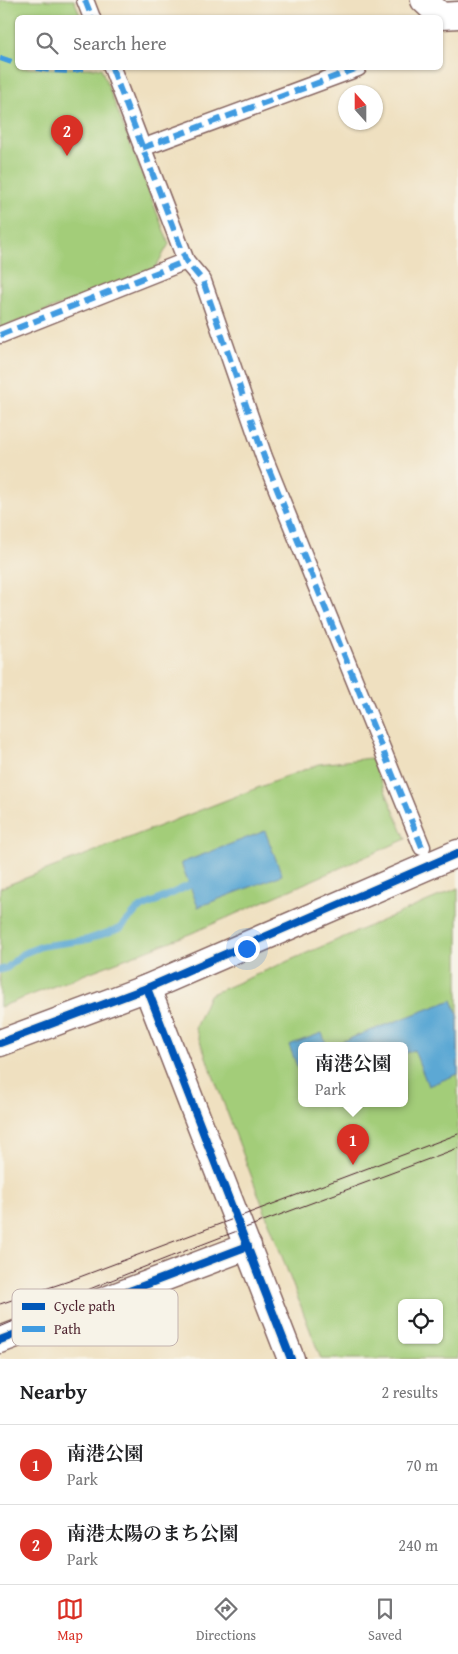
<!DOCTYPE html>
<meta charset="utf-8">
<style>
body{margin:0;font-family:"Gentium Book Plus","Noto Serif JP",serif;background:#f2f2f2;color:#202124}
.controls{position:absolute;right:15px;bottom:15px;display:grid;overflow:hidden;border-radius:8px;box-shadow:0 1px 4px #0004}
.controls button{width:45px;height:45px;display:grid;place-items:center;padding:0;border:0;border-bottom:1px solid #e0e0e0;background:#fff;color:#202124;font:25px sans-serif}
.compass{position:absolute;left:338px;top:85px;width:45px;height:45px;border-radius:50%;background:#fff;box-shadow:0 1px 4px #0004;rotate:339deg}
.you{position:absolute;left:246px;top:948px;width:18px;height:18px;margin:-12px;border:4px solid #fff;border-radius:50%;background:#1a73e8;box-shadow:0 0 0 8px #1a73e833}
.badge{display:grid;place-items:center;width:32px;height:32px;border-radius:50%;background:#d93025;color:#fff;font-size:16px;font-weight:700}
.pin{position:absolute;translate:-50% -41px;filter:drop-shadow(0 1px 2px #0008)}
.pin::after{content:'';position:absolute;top:26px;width:18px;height:15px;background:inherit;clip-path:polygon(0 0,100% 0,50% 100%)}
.popup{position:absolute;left:298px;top:1042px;width:110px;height:65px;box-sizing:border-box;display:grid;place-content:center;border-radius:8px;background:#fff;filter:drop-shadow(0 1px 4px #0005);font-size:16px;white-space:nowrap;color:#757577}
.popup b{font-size:19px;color:#202124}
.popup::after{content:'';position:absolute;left:50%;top:100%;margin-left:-10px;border:10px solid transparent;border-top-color:#fff}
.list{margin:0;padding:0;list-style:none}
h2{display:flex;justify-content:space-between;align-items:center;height:65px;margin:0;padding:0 20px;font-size:21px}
h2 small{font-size:16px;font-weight:400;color:#757577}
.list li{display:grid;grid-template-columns:32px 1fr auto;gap:15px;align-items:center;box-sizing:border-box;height:80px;padding:0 20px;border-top:1px solid #e0e0e0}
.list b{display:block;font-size:19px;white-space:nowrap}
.list p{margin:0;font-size:16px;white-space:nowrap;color:#757577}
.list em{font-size:16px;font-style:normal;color:#757577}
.icon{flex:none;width:28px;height:28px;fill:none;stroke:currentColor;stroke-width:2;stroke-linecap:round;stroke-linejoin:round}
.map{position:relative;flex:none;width:458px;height:1359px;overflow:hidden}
.search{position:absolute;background:#fff;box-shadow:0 1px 4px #0004;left:15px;right:15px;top:15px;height:55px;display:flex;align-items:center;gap:12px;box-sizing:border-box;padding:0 18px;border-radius:8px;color:#757577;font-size:19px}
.sheet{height:225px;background:#fff}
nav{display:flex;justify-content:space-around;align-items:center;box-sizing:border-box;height:70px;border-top:1px solid #e0e0e0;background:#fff;font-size:14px;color:#757577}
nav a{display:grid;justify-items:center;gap:2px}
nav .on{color:#d93025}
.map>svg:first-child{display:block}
</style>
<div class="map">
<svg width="458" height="1359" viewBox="0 0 458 1359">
<rect width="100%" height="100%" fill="#f7f3e8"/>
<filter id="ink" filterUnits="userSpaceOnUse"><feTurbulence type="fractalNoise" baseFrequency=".02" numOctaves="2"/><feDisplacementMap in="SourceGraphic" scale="10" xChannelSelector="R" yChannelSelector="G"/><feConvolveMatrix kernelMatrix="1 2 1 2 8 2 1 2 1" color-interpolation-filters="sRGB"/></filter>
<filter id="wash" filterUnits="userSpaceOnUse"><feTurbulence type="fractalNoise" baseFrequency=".0096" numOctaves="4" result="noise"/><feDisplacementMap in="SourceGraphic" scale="20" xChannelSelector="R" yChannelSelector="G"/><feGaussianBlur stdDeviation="1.12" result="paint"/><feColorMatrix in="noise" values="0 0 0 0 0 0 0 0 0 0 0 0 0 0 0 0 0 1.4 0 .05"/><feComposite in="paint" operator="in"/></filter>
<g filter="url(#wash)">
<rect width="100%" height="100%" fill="#efe0c0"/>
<!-- green -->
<g fill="#a3cd79" stroke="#767652" fill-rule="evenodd">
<path d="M0,0H74L81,17L18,18V68H101L169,244L154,270L0,328Z"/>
<path d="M371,758L406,839L192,933L0,1007V888L319,764Z"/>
<path d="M458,888V1359H321L195,1028L209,995ZM302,1046H404V1104H302ZM402,1303H439V1340H402Z"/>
</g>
<!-- water -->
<g fill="#5ca8d4" stroke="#536480">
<path d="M265,831L282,875L198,907L181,863Z"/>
<path d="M452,1000L458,1015V1074L428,1086L414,1050L404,1054V1046H330Z"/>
<path d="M322,1033L327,1046H302V1079L289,1045Z"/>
</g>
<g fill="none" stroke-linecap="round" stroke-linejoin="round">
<!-- stream -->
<path stroke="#5ca8d4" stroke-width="7" d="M0,970L7,968L22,954L42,946L86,940L121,928L137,910L190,885"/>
</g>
</g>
<g filter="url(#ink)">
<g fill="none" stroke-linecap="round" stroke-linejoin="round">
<!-- pedestrian casing -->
<g stroke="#84635f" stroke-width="19">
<g id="pedestrian">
<path d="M85,0L92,18"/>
<path d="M112,68L186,261L203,281L264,457L422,847"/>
<path d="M142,148L358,68"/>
<path d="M0,335L186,261"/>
</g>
</g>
<!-- tertiary casing -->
<g stroke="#84635f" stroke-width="29">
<g id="tertiary">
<path d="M424,0L441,16L458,15"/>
<path d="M147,988L291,1359"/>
<path d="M0,1043L147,988L458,853"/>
<path d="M0,1340L248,1246"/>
</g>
</g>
<!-- pedestrian -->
<use href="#pedestrian" stroke="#fff" stroke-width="16"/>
<!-- tertiary -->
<use href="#tertiary" stroke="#fff" stroke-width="26"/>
<!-- tram -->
<g stroke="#4a1f2b" stroke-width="1">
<path d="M0,1304L69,1281L458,1134"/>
<path d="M0,1327C150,1261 305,1206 458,1148"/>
</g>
<!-- quiet -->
<g stroke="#409be1" stroke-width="6" stroke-dasharray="12 6" stroke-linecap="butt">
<path d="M85,0L92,18"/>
<path d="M0,58L18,64"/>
<path d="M37,68C50,70 70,73 83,68"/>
<path d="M112,68L186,261L203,281L264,457L422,847"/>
<path d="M142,148L358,68"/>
<path d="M0,335L186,261"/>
</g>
<!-- cycleway casing -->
<g stroke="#f7f3e8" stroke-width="11">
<g id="cycleway">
<path d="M147,988L291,1359"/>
<path d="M0,1043L147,988L458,853"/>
<path d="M0,1340L248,1246"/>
</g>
</g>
<!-- cycleway -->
<use href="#cycleway" stroke="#0057b8" stroke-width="8"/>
</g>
</g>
<!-- legend -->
<rect x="12" y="1289" width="166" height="57" rx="8" fill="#f7f3e8" stroke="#c3b3af" stroke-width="1"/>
<rect x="22" y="1303" width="23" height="7" fill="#0057b8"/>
<rect x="22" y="1326" width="23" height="6" fill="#409be1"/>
<g font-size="14" fill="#4a1f2b">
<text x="54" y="1311">Cycle path</text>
<text x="54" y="1334">Path</text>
</g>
</svg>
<div class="controls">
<button><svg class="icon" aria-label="locate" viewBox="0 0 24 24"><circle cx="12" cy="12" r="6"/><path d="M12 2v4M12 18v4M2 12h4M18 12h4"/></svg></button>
</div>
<svg class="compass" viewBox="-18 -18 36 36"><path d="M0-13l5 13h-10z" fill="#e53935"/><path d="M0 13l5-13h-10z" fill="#757577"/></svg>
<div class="you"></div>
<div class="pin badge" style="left:353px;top:1165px">1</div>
<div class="popup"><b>南港公園</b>Park</div>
<div class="pin badge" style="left:67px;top:156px">2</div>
<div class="search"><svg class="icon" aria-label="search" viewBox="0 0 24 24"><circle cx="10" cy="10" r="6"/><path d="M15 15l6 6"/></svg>Search here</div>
</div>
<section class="sheet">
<h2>Nearby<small>2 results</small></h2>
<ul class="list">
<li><span class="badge">1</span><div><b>南港公園</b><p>Park</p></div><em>70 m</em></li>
<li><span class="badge">2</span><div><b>南港太陽のまち公園</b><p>Park</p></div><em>240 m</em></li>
</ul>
</section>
<nav>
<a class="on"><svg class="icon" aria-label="map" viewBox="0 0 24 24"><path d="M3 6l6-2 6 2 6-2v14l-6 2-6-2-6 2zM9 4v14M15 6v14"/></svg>Map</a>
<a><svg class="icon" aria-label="directions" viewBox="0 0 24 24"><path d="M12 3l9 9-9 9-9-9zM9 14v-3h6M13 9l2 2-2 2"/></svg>Directions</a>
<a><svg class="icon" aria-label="saved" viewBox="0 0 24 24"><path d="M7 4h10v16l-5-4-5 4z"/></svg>Saved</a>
</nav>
